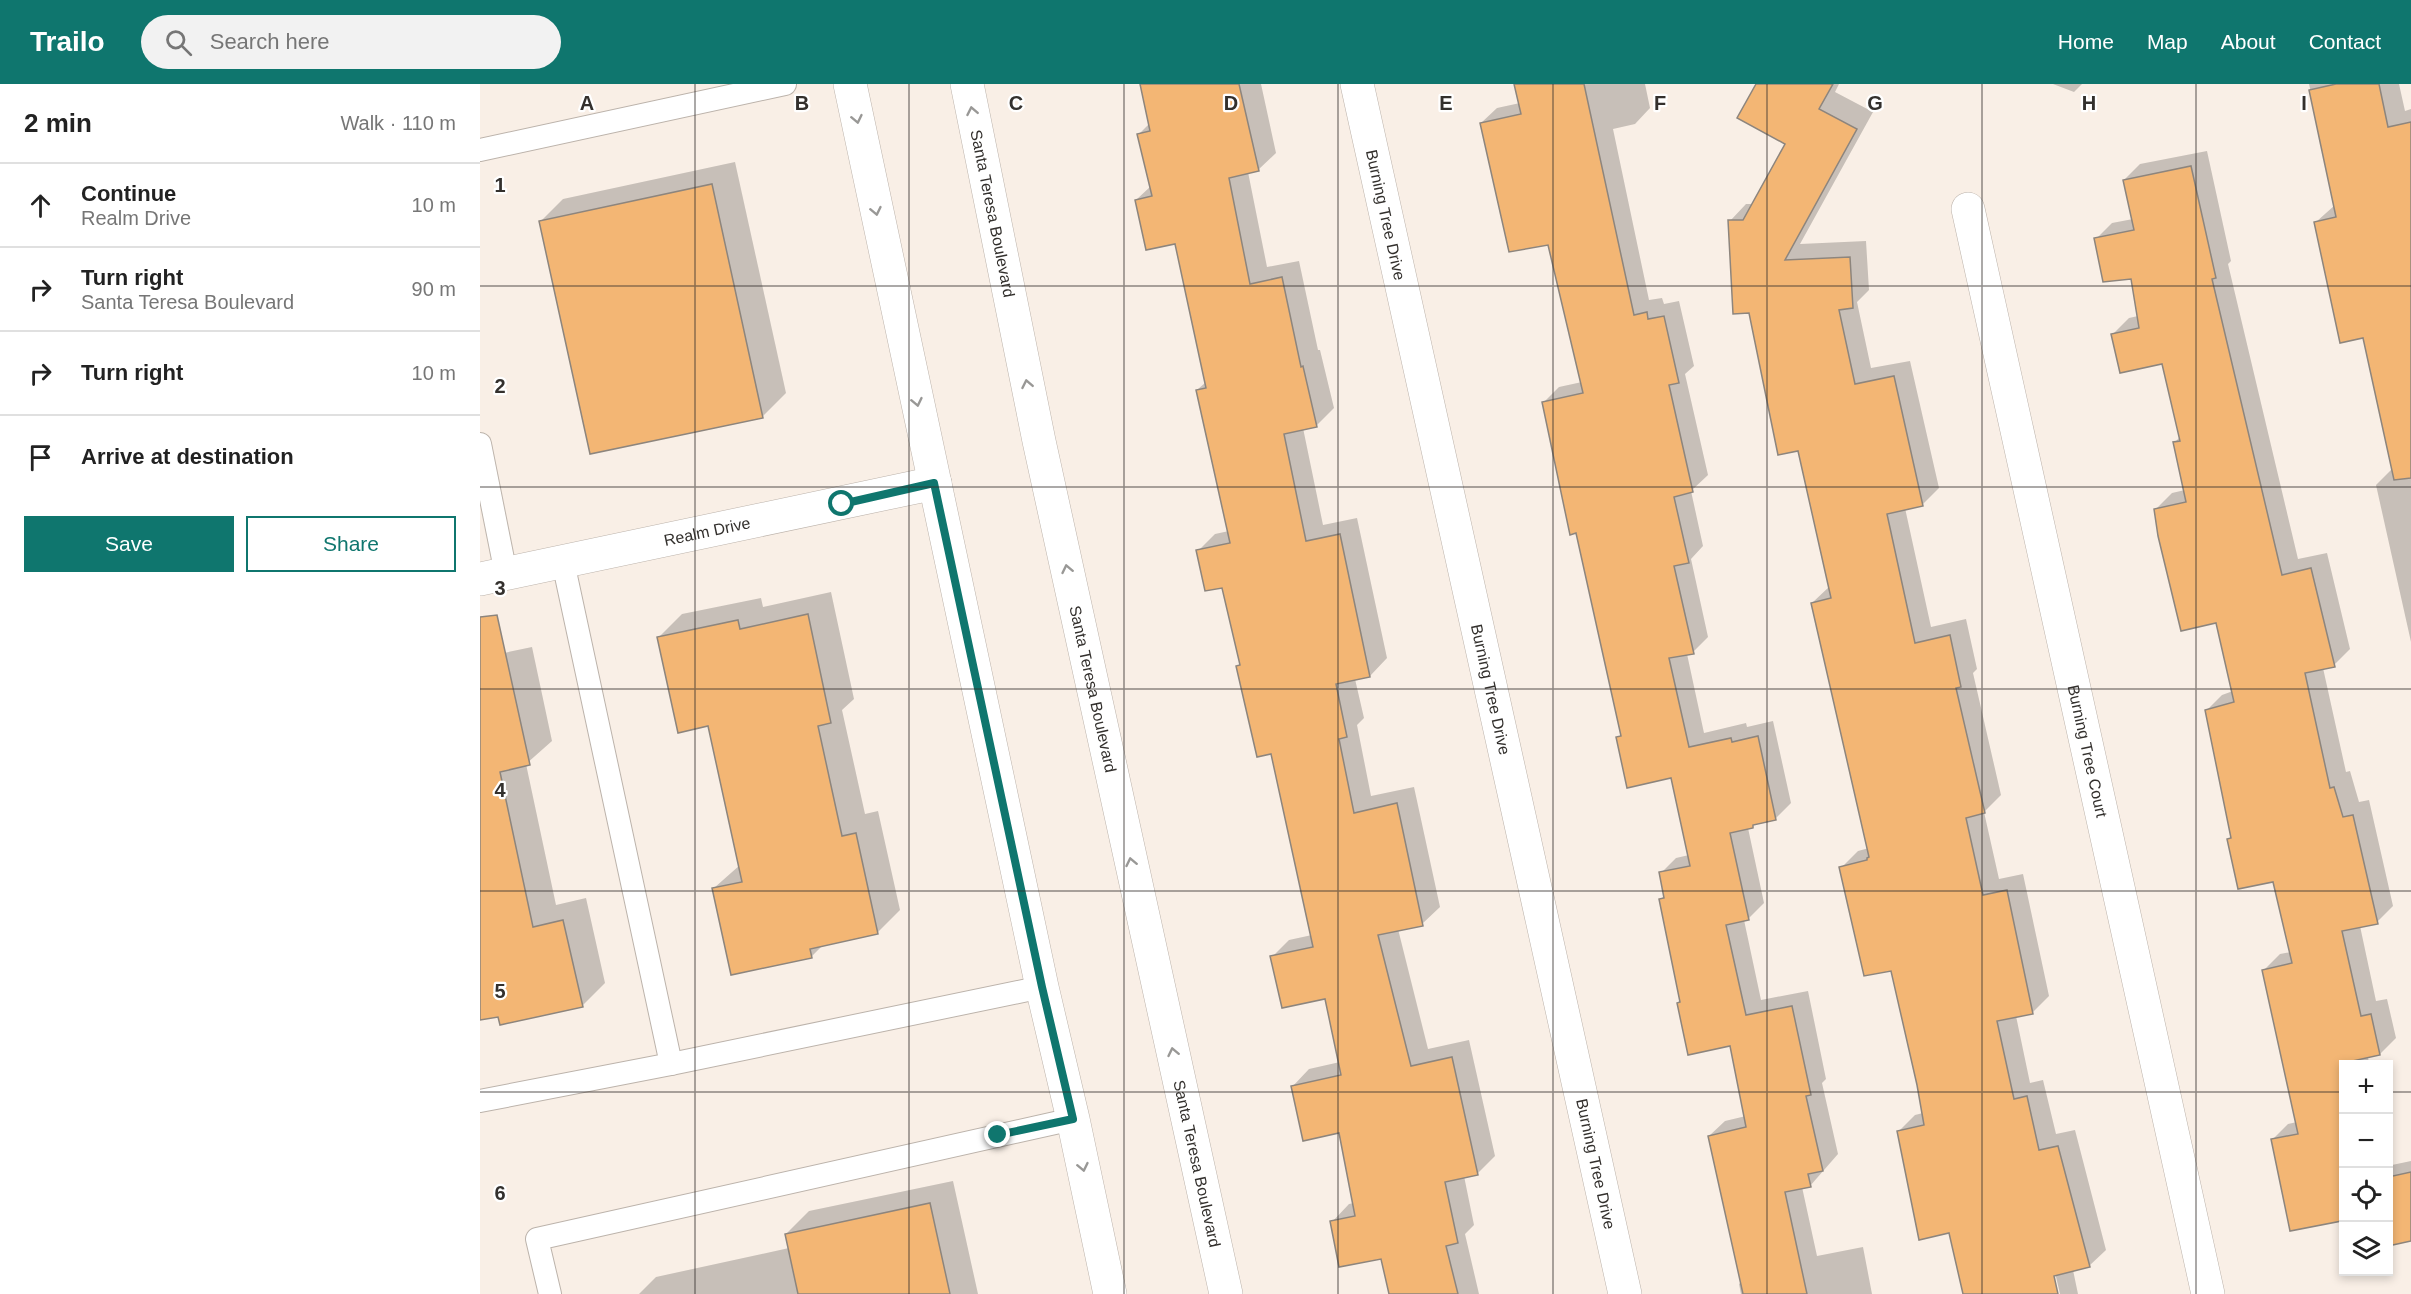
<!DOCTYPE html>
<meta charset="utf-8">
<style>
body{margin:0;font-family:Helvetica,sans-serif;background:#f2f2f2;color:#222}
.controls{position:absolute;right:18px;bottom:18px;display:grid;overflow:hidden;border-radius:0px;box-shadow:0 3px 9px #0003}
.controls button{width:54px;height:54px;display:grid;place-items:center;padding:0;border:0;border-bottom:2px solid #e0e0e0;background:#fff;color:#222;font:30px sans-serif}
.stop{position:absolute;width:18px;height:18px;margin:-14px;border:4px solid #0f766e;border-radius:50%;background:#fff}
.stop.end{background:#0f766e;border-color:#fff;box-shadow:0 2px 6px #0008}
.list{margin:0;padding:0;list-style:none}
h2{display:flex;justify-content:space-between;align-items:center;height:78px;margin:0;padding:0 24px;font-size:26px}
h2 small{font-size:20px;font-weight:400;color:#767676}
.list li{display:grid;grid-template-columns:39px 1fr auto;gap:18px;align-items:center;box-sizing:border-box;height:84px;padding:0 24px;border-top:2px solid #e0e0e0}
.list b{display:block;font-size:22px;white-space:nowrap}
.list p{margin:0;font-size:20px;white-space:nowrap;color:#767676}
.list em{font-size:20px;font-style:normal;color:#767676}
.actions{display:flex;gap:12px;padding:18px 24px}
.actions a{flex:1;padding:14px 0;border:2px solid #0f766e;border-radius:0px;text-align:center;font-size:21px;color:#0f766e}
.actions .main{background:#0f766e;color:#fff}
.icon{flex:none;width:33px;height:33px;fill:none;stroke:currentColor;stroke-width:2;stroke-linecap:round;stroke-linejoin:round}
.map{position:relative;flex:none;width:1931px;height:1210px;overflow:hidden}
header{display:flex;align-items:center;gap:36px;box-sizing:border-box;height:84px;padding:0 30px;background:#0f766e;color:#fff}
header strong{font-size:28px}
nav{display:flex;gap:33px;margin-inline-start:auto;font-size:21px}
.search{width:420px;height:54px;background:#f2f2f2;display:flex;align-items:center;gap:15px;box-sizing:border-box;padding:0 21px;border-radius:33px;color:#767676;font-size:22px}
main{display:flex}
aside{flex:1;background:#fff}
.map>svg:first-child{display:block}
</style>
<header>
<strong>Trailo</strong>
<div class="search"><svg class="icon" aria-label="search" viewBox="0 0 24 24"><circle cx="10" cy="10" r="6"/><path d="M15 15l6 6"/></svg>Search here</div>
<nav><a>Home</a><a>Map</a><a>About</a><a>Contact</a></nav>
</header>
<main>
<aside>
<h2>2 min<small>Walk · 110 m</small></h2>
<ul class="list">
<li><svg class="icon" aria-label="ahead" viewBox="0 0 24 24"><path d="M12 20V5M6 11l6-6 6 6"/></svg><div><b>Continue</b><p>Realm Drive</p></div><em>10 m</em></li>
<li><svg class="icon" aria-label="right" viewBox="0 0 24 24"><path d="M7 20v-9h11M14 6l5 5-5 5"/></svg><div><b>Turn right</b><p>Santa Teresa Boulevard</p></div><em>90 m</em></li>
<li><svg class="icon" aria-label="right" viewBox="0 0 24 24"><path d="M7 20v-9h11M14 6l5 5-5 5"/></svg><div><b>Turn right</b></div><em>10 m</em></li>
<li><svg class="icon" aria-label="arrive" viewBox="0 0 24 24"><path d="M6 21V4h12l-3 4 3 4H6"/></svg><div><b>Arrive at destination</b></div></li>
</ul>
<div class="actions"><a class="main">Save</a><a>Share</a></div>
</aside>
<div class="map">
<svg width="1931" height="1210" viewBox="0 0 1931 1210">
<rect width="100%" height="100%" fill="#f9efe6"/>
<!-- shadow -->
<g fill="#0003">
<path d="M661,0H781L796,69L778,86L768,88L787,183L819,177L838,266H840L854,324L836,342L823,344L843,441L877,434L907,574L890,592L875,595L884,634L877,641L891,712L934,703L960,823L942,840L918,845L948,965L989,956L1015,1072L998,1089L984,1092L994,1141L985,1150L999,1210H910L902,1173L852,1138L869,1120L874,1119L860,1047L812,1003L829,985L860,978L846,913L792,873L809,856L832,851L792,668L758,583L761,580L743,502L718,467L735,450L749,447L717,306L726,298L696,158L656,116L671,102L659,50L670,39Z"/>
<path d="M1036,0H1165L1170,24L1155,40L1133,45L1169,216L1182,214L1184,220L1199,217L1214,282L1205,290L1228,391L1211,407L1223,462L1211,475L1228,553L1213,568L1207,570L1224,649L1266,639L1267,643L1293,637L1311,719L1296,734L1277,738L1268,744L1284,819L1268,835L1264,836L1281,916L1328,907L1346,995L1342,999L1358,1070L1330,1102L1322,1103L1337,1172L1383,1163L1392,1210H1261L1259,1200L1262,1197L1229,1052L1245,1037L1266,1032L1251,960L1202,916L1180,816L1185,811L1181,789L1196,774L1209,771L1192,692L1138,654L1142,650L1097,448L1063,319L1079,303L1102,298L1069,159L1001,39L1017,24L1040,19Z"/>
<path d="M1278,0H1359L1355,8L1393,28L1320,160L1386,157L1389,206L1377,218L1391,284L1430,277L1459,404L1442,421L1425,424L1451,543L1486,535L1497,585L1493,589L1521,711L1504,728L1519,795L1543,790L1569,912L1552,929L1536,932L1550,999L1563,996L1576,1050L1595,1046L1626,1166L1609,1182L1593,1186L1598,1210H1580L1574,1184L1571,1185L1577,1210H1484L1470,1147L1419,1047L1435,1031L1443,1029L1412,885L1361,784L1378,767L1389,764L1332,519L1350,502L1319,365L1250,137L1266,120H1273L1307,59Z"/>
<path d="M1573,0H1602L1594,8Z"/>
<path d="M1829,0H1919L1925,27L1931,25V558L1896,401L1913,384L1884,252L1836,138L1855,121Z"/>
<path d="M1727,67L1751,177L1748,180L1818,475L1847,469L1870,565L1854,581L1843,584L1866,688L1870,687L1879,718L1889,716L1913,822L1897,838L1880,842L1896,917L1907,915L1916,954L1900,970L1888,973L1889,980H1864V1136L1812,1146L1792,1056L1808,1040L1817,1038L1784,886L1800,870L1811,868L1794,796L1749,755L1752,752L1726,627L1742,611L1753,607L1737,538L1676,425L1692,409L1705,406L1694,359L1700,353L1683,278L1633,250L1649,234L1658,232L1652,193L1616,155L1632,139L1653,135L1644,96L1660,80Z"/>
<path d="M255,78L306,309L283,332L111,369L60,138L83,115Z"/>
<path d="M351,508L374,615L362,626L385,730L398,727L420,826L397,849L343,861L332,872L234,804L260,781L230,641L179,553L202,530L281,514L283,523Z"/>
<path d="M52,563L72,657L46,680L76,821L106,814L125,899L102,922L0,935V574Z"/>
<path d="M1908,1067L1912,1081L1931,1077V1150L1908,1161Z"/>
<path d="M473,1097L498,1210H159L176,1193L309,1164L306,1150L329,1127Z"/>
</g>
<!-- building -->
<g fill="#f3b674" stroke="#8d857d" stroke-width="1.5">
<path d="M660,0H759L779,87L749,94L770,200L802,193L821,283L823,282L837,343L804,350L826,457L860,450L890,593L856,600L867,653L859,655L874,729L917,719L943,842L898,851L931,982L972,973L998,1091L965,1098L978,1159L966,1162L978,1210H909L901,1175L859,1183L850,1137L875,1132L859,1049L823,1057L811,1002L861,991L845,915L802,924L790,872L833,863L791,670L777,673L756,582L760,581L742,504L725,507L716,466L750,459L716,306L726,304L695,160L666,166L655,116L672,112L657,50L670,47Z"/>
<path d="M1034,0H1104L1154,231L1167,228L1168,235L1184,232L1199,299L1189,301L1213,408L1194,413L1209,479L1194,482L1214,570L1189,574L1209,663L1251,654L1252,658L1278,652L1296,736L1273,741V744L1250,749L1269,836L1246,841L1266,931L1312,922L1331,1011L1326,1012L1343,1087L1328,1090L1331,1103L1305,1108L1327,1210H1263L1228,1052L1266,1043L1250,962L1208,971L1197,919L1200,918L1179,815L1184,814L1179,788L1210,782L1191,694L1147,704L1136,653L1141,652L1096,449L1090,451L1062,318L1103,309L1068,161L1029,168L1000,39L1041,30Z"/>
<path d="M1276,0H1353L1339,25L1377,45L1305,176L1370,173L1373,224L1359,226L1375,300L1414,292L1443,422L1407,430L1435,559L1470,551L1481,603L1476,604L1505,729L1486,734L1503,811L1527,806L1553,930L1517,937L1534,1015L1547,1012L1559,1066L1578,1062L1610,1183L1574,1192L1578,1210H1483L1469,1149L1439,1156L1417,1047L1444,1041L1437,1001L1411,887L1384,892L1359,783L1387,776V774L1389,773L1331,519L1351,514L1318,367L1298,371L1269,229L1253,230L1248,136H1263L1305,60L1257,34Z"/>
<path d="M1856,0H1899L1908,43L1931,38V394L1914,396L1883,254L1860,259L1834,138L1856,133L1829,6Z"/>
<path d="M1711,82L1736,194L1732,195L1802,491L1831,484L1855,583L1825,589L1850,704L1854,703L1863,733L1873,731L1898,840L1862,847L1881,932L1891,930L1900,971L1863,979V1143L1862,1137L1810,1147L1791,1055L1818,1050L1782,886L1812,879L1793,798L1758,805L1747,755L1751,754L1725,626L1754,618L1736,539L1701,547L1678,452L1674,425L1706,418L1693,358L1700,357L1682,280L1640,289L1631,250L1659,244L1651,195L1623,198L1614,154L1654,146L1643,96Z"/>
<path d="M232,100L283,334L110,370L59,137Z"/>
<path d="M328,530L351,639L338,642L362,752L376,749L398,850L330,865L332,874L251,891L232,804L262,798L228,642L198,649L177,553L258,536L260,545Z"/>
<path d="M17,531L50,681L20,688L53,843L83,836L103,923L20,941L18,933L0,936V533Z"/>
<path d="M1931,1088V1157L1908,1162V1093Z"/>
<path d="M450,1119L470,1210H318L305,1150Z"/>
</g>
<g fill="none" stroke-linecap="round" stroke-linejoin="round">
<!-- service casing -->
<g stroke="#bcb3ab" stroke-width="24">
<g id="service">
<path d="M0,66L305,0"/>
<path d="M0,360L26,490"/>
<path d="M83,478L191,980"/>
<path d="M0,1017L191,980L562,903"/>
<path d="M70,1210L57,1155L593,1035"/>
</g>
</g>
<!-- minor casing -->
<g stroke="#bcb3ab" stroke-width="34">
<g id="minor">
<path id="s1" d="M877,0L1145,1210"/>
<path id="s2" d="M1488,125L1728,1210"/>
<path id="s3" d="M0,495L455,399"/>
</g>
</g>
<!-- secondary casing -->
<g stroke="#bcb3ab" stroke-width="34">
<g id="secondary">
<path d="M370,0L562,903L593,1035L630,1210"/>
<path id="s4" d="M487,0L559,357L746,1210"/>
</g>
</g>
<!-- service -->
<use href="#service" stroke="#fff" stroke-width="22"/>
<!-- minor -->
<use href="#minor" stroke="#fff" stroke-width="33"/>
<!-- secondary -->
<use href="#secondary" stroke="#fff" stroke-width="33"/>
</g>
<!-- one-way arrows -->
<defs><path id="oneway-chevron" d="M-2-3.5L2.5 0L-2 3.5" fill="none" stroke-width="1.6" stroke-linecap="round" stroke-linejoin="round" transform="scale(1.5)"/></defs>
<g stroke="#999896">
<use href="#oneway-chevron" transform="translate(492 27) rotate(-101)"/>
<use href="#oneway-chevron" transform="translate(377 35) rotate(78)"/>
<use href="#oneway-chevron" transform="translate(396 127) rotate(78)"/>
<use href="#oneway-chevron" transform="translate(547 300) rotate(-101)"/>
<use href="#oneway-chevron" transform="translate(437 318) rotate(78)"/>
<use href="#oneway-chevron" transform="translate(587 485) rotate(-102)"/>
<use href="#oneway-chevron" transform="translate(651 778) rotate(-102)"/>
<use href="#oneway-chevron" transform="translate(693 968) rotate(-102)"/>
<use href="#oneway-chevron" transform="translate(603 1083) rotate(78)"/>
</g>
<g fill="none" stroke-linecap="round" stroke-linejoin="round">
<!-- route -->
<path stroke="#0f766e" stroke-width="8" d="M362,420L454,399L562,903L593,1035L518,1051"/>
</g>
<!-- grid -->
<path fill="none" stroke="#33302d" stroke-width="1.5" stroke-opacity="0.55" d="M215,0V1210M429,0V1210M644,0V1210M858,0V1210M1073,0V1210M1287,0V1210M1502,0V1210M1716,0V1210M0,202H1931M0,403H1931M0,605H1931M0,807H1931M0,1008H1864M1908,1008H1931"/>
<g text-anchor="middle" stroke-width="4.5" stroke-linejoin="round" paint-order="stroke">
<!-- street labels -->
<g font-size="16" fill="#33302d" stroke="#fff">
<text dy="6" stroke="none"><textPath href="#s4" startOffset="132">Santa Teresa Boulevard</textPath></text>
<text dy="6" stroke="none"><textPath href="#s1" startOffset="134">Burning Tree Drive</textPath></text>
<text dy="6" stroke="none"><textPath href="#s3" startOffset="232">Realm Drive</textPath></text>
<text dy="6" stroke="none"><textPath href="#s1" startOffset="620">Burning Tree Drive</textPath></text>
<text dy="6" stroke="none"><textPath href="#s4" startOffset="618">Santa Teresa Boulevard</textPath></text>
<text dy="6" stroke="none"><textPath href="#s2" startOffset="555">Burning Tree Court</textPath></text>
<text dy="6" stroke="none"><textPath href="#s4" startOffset="1104">Santa Teresa Boulevard</textPath></text>
<text dy="6" stroke="none"><textPath href="#s1" startOffset="1106">Burning Tree Drive</textPath></text>
</g>
</g>
<g font-size="20" text-anchor="middle" font-weight="bold" fill="#33302d" stroke="#fff" stroke-width="4.5" stroke-linejoin="round" paint-order="stroke">
<text x="107" y="26">A</text>
<text x="322" y="26">B</text>
<text x="536" y="26">C</text>
<text x="751" y="26">D</text>
<text x="966" y="26">E</text>
<text x="1180" y="26">F</text>
<text x="1395" y="26">G</text>
<text x="1609" y="26">H</text>
<text x="1824" y="26">I</text>
<text x="20" y="108">1</text>
<text x="20" y="309">2</text>
<text x="20" y="511">3</text>
<text x="20" y="713">4</text>
<text x="20" y="914">5</text>
<text x="20" y="1116">6</text>
</g>
</svg>
<div class="controls">
<button>+</button>
<button>−</button>
<button><svg class="icon" aria-label="locate" viewBox="0 0 24 24"><circle cx="12" cy="12" r="6"/><path d="M12 2v4M12 18v4M2 12h4M18 12h4"/></svg></button>
<button><svg class="icon" aria-label="layers" viewBox="0 0 24 24"><path d="M12 4l9 5-9 5-9-5zM3 14l9 5 9-5"/></svg></button>
</div>
<div class="stop" style="left:362px;top:420px"></div>
<div class="stop end" style="left:518px;top:1051px"></div>
</div>
</main>
